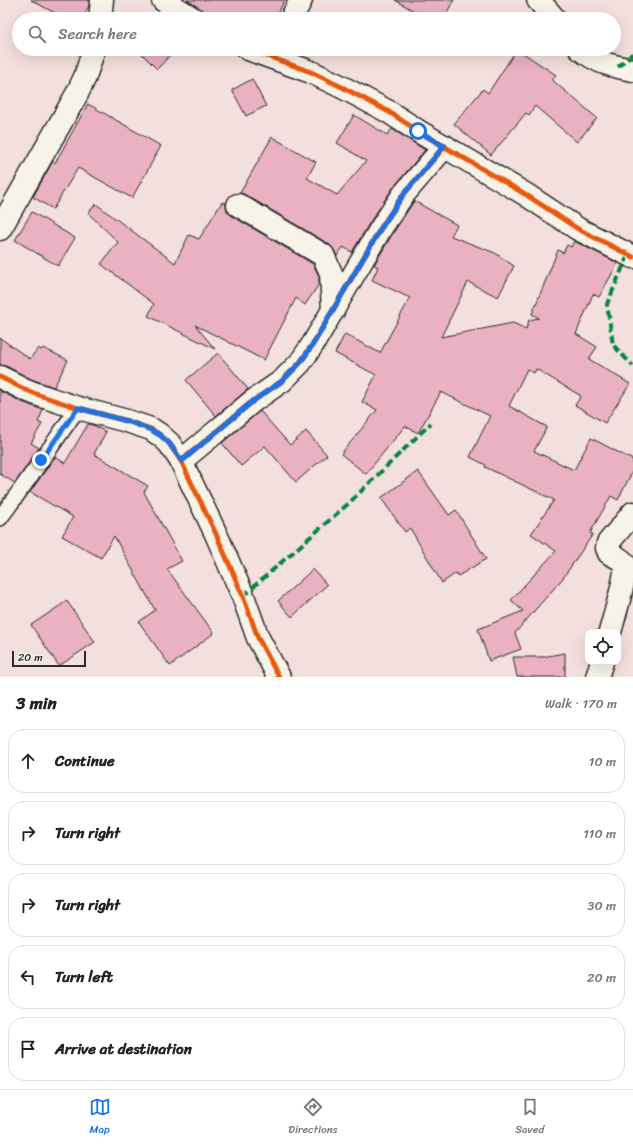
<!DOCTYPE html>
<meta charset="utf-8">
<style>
body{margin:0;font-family:Sriracha,sans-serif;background:#f6f6f6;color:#222}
.controls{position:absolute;right:12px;bottom:12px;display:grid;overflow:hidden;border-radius:8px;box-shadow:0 4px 16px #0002}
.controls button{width:36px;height:36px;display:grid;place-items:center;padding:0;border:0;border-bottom:1px solid #e0e0e0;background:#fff;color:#222;font:20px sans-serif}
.scale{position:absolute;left:12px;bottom:10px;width:74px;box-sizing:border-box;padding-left:4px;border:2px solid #2b2b2b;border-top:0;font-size:11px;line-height:14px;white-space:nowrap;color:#2b2b2b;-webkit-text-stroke:3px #f7f3e8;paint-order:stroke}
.stop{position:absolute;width:12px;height:12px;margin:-9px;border:3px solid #1a73e8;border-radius:50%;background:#fff}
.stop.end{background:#1a73e8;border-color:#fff;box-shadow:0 1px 4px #0008}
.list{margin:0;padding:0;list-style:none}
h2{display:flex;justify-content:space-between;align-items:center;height:52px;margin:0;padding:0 16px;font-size:17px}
h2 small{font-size:13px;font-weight:400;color:#767676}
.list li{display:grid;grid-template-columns:26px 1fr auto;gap:12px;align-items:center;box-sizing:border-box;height:64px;margin:0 8px 8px;padding:0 8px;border:1px solid #e0e0e0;border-radius:16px}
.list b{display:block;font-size:15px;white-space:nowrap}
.list em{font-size:13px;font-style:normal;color:#767676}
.icon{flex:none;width:22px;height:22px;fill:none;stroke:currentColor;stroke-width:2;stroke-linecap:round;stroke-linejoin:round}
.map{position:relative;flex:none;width:633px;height:677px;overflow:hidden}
.search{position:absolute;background:#fff;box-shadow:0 4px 16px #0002;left:12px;right:12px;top:12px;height:44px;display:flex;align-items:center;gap:10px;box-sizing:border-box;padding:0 14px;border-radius:22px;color:#767676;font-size:15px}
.sheet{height:412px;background:#fff}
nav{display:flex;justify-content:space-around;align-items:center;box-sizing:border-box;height:56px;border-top:1px solid #e0e0e0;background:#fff;font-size:11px;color:#767676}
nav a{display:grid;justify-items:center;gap:2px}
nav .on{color:#1a73e8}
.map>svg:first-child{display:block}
</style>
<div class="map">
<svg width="633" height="677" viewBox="0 0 633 677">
<rect width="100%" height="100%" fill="#f3dfdd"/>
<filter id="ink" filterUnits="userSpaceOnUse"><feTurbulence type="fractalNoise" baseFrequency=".025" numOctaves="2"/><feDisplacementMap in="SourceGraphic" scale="8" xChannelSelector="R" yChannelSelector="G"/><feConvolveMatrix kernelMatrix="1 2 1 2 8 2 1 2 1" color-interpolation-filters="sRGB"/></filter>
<g filter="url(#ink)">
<!-- building -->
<g fill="#eab1c3" stroke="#2b2b2b">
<path d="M31,0H89V6L82,19H66Z"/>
<path d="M187,0H285L274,19H206L205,13L201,9Z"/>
<path d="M395,0H454L443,19H428Z"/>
<path d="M137,49H176L157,69Z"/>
<path d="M517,49L556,75L552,80L597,118L577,142L535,106L529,115L526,113L491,155L454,124L483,89L488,93Z"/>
<path d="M252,79L266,106L246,116L232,90Z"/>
<path d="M88,104L161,146L132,198L78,168L53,209L33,197L53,161L55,163Z"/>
<path d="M354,115L387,135L392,129L425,150L393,188L370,222L352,252L343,247L337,256L334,250L329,244L244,194L240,193L272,137L316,162L307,178L337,195L366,161L337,143Z"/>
<path d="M414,201L457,225L451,236L495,253L514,266L498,297L468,282L441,337L513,323L526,329L529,320L539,318L532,314L558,250L563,253L567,245L571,247L574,241L618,263L599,297L593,294L576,334L597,347L589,359L630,384L605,423L575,405L581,396L536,369L534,373L527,369L509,406L547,427L534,451L574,470L591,438L633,460V470L618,500L611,496L590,533L593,534L563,578L515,633L521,649L489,661L478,629L523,611L511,600L556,551L531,534L554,500L485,467L486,465L470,457L490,416L441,392L418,433L405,426L366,474L341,454L377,410L362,402L376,375L335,353L345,334L380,353L410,298L372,280L378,267L374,265L392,235Z"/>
<path d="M222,202L226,204L227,211L232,216L313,264L319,276V284L305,305L296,298L264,360L195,325L215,349L148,316L154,304L101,264L118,242L88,213L96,204L175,263L189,235L199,239Z"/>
<path d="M32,212L75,238L58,266L15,240Z"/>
<path d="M0,338L30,359L38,348L41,350L43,348L68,360L54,387L31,379L6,366L0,365Z"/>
<path d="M218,353L248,389L216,416L186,380Z"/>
<path d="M0,391L22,402L43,410L38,422L42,424L31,443L39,448L15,483L0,474Z"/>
<path d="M260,411L290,445L306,431L327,455L296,482L265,446L241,466L222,443Z"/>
<path d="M88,424L95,426L106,432L94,454L148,486L144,492L182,561L167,569L214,633L170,666L139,622L155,610L114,536L101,558L62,536L73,517L30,492L55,457L65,463Z"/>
<path d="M418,471L449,515L456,510L486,559L458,576L456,573L442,583L410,528L405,532L381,498Z"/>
<path d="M313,569L327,585L292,617L278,601Z"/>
<path d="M67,601L95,642L59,666L31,625Z"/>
<path d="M565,653V677H517L513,657H542Z"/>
</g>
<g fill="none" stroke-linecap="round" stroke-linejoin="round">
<!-- service casing -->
<g stroke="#2b2b2b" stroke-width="18">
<path id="service" d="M0,518C27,482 52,445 78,408"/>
</g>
<!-- minor casing -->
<g stroke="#2b2b2b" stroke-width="25">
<g id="minor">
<path d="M163,0L194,19"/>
<path d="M538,0L555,19"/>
<path d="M100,19L102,0"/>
<path d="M291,19L301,0"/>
<path d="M248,49L311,72L342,87L389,112L418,131L525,194L578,229L633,257"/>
<path d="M580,49C598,63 611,66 633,70"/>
<path d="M238,205L323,255L331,273L333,311"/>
<path d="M0,229L77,94L85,77L94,49"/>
<path d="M0,377L26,390L39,395L78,408L127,421L151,429L160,435L169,443L181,461L216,534L243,596L258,638L279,677"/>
<path d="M181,461L253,401L282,381L300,363L313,344L381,228L403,195L445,146"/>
<path d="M610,632C613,621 628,571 625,564C622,559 614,556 609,553L607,548L608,543L633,513"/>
<path d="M597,677L602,662"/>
</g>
</g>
<!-- service -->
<use href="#service" stroke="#f7f3e8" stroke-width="15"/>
<!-- minor -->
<use href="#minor" stroke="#f7f3e8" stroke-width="22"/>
<!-- quiet -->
<g stroke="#00873e" stroke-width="4" stroke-dasharray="8 4" stroke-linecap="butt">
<path d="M618,67L633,53"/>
<path d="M628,255L607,304L613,345L633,366"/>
<path d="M243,596L349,503L431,423"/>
</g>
<!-- cycleway casing -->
<g stroke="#f7f3e8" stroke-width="8">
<g id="cycleway">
<path d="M248,49L311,72L342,87L389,112L418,131L525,194L578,229L633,257"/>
<path d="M0,377L26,390L39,395L78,408L127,421L151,429L160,435L169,443L181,461L216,534L243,596L258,638L279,677"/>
<path d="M181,461L253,401L282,381L300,363L313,344L381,228L403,195L445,146"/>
</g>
</g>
<!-- cycleway -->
<use href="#cycleway" stroke="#e8590c" stroke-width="5"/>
</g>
</g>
<g fill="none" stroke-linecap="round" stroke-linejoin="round" filter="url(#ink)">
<!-- route -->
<path stroke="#1a73e8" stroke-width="5" d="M41,460L78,408L127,421L151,430L160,435L169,443L182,461L253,401L282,381L300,363L313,344L381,228L403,195L444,146L418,131"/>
</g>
</svg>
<div class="controls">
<button><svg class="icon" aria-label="locate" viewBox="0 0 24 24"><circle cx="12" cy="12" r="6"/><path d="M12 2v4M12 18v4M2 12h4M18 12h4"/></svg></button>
</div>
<div class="scale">20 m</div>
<div class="stop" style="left:418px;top:131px"></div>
<div class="stop end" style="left:41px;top:460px"></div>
<div class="search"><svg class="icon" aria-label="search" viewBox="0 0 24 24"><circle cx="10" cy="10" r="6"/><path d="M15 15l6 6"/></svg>Search here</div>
</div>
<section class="sheet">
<h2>3 min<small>Walk · 170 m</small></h2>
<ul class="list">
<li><svg class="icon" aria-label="ahead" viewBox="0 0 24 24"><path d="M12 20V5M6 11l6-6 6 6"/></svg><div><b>Continue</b></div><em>10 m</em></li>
<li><svg class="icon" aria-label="right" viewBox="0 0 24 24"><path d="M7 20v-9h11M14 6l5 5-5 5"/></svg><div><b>Turn right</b></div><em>110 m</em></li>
<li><svg class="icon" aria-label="right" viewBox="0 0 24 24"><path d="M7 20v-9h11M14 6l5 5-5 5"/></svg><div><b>Turn right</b></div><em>30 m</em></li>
<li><svg class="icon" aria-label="left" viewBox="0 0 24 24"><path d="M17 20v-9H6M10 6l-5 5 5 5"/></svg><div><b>Turn left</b></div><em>20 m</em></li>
<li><svg class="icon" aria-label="arrive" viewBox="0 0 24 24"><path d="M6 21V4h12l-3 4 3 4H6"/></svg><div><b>Arrive at destination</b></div></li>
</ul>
</section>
<nav>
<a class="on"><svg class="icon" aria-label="map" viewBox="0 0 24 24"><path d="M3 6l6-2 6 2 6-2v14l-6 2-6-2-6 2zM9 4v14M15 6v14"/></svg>Map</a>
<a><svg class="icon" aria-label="directions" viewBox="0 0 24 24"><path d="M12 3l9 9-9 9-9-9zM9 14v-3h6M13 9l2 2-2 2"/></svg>Directions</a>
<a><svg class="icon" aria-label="saved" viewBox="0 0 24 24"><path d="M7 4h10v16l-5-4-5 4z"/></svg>Saved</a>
</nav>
